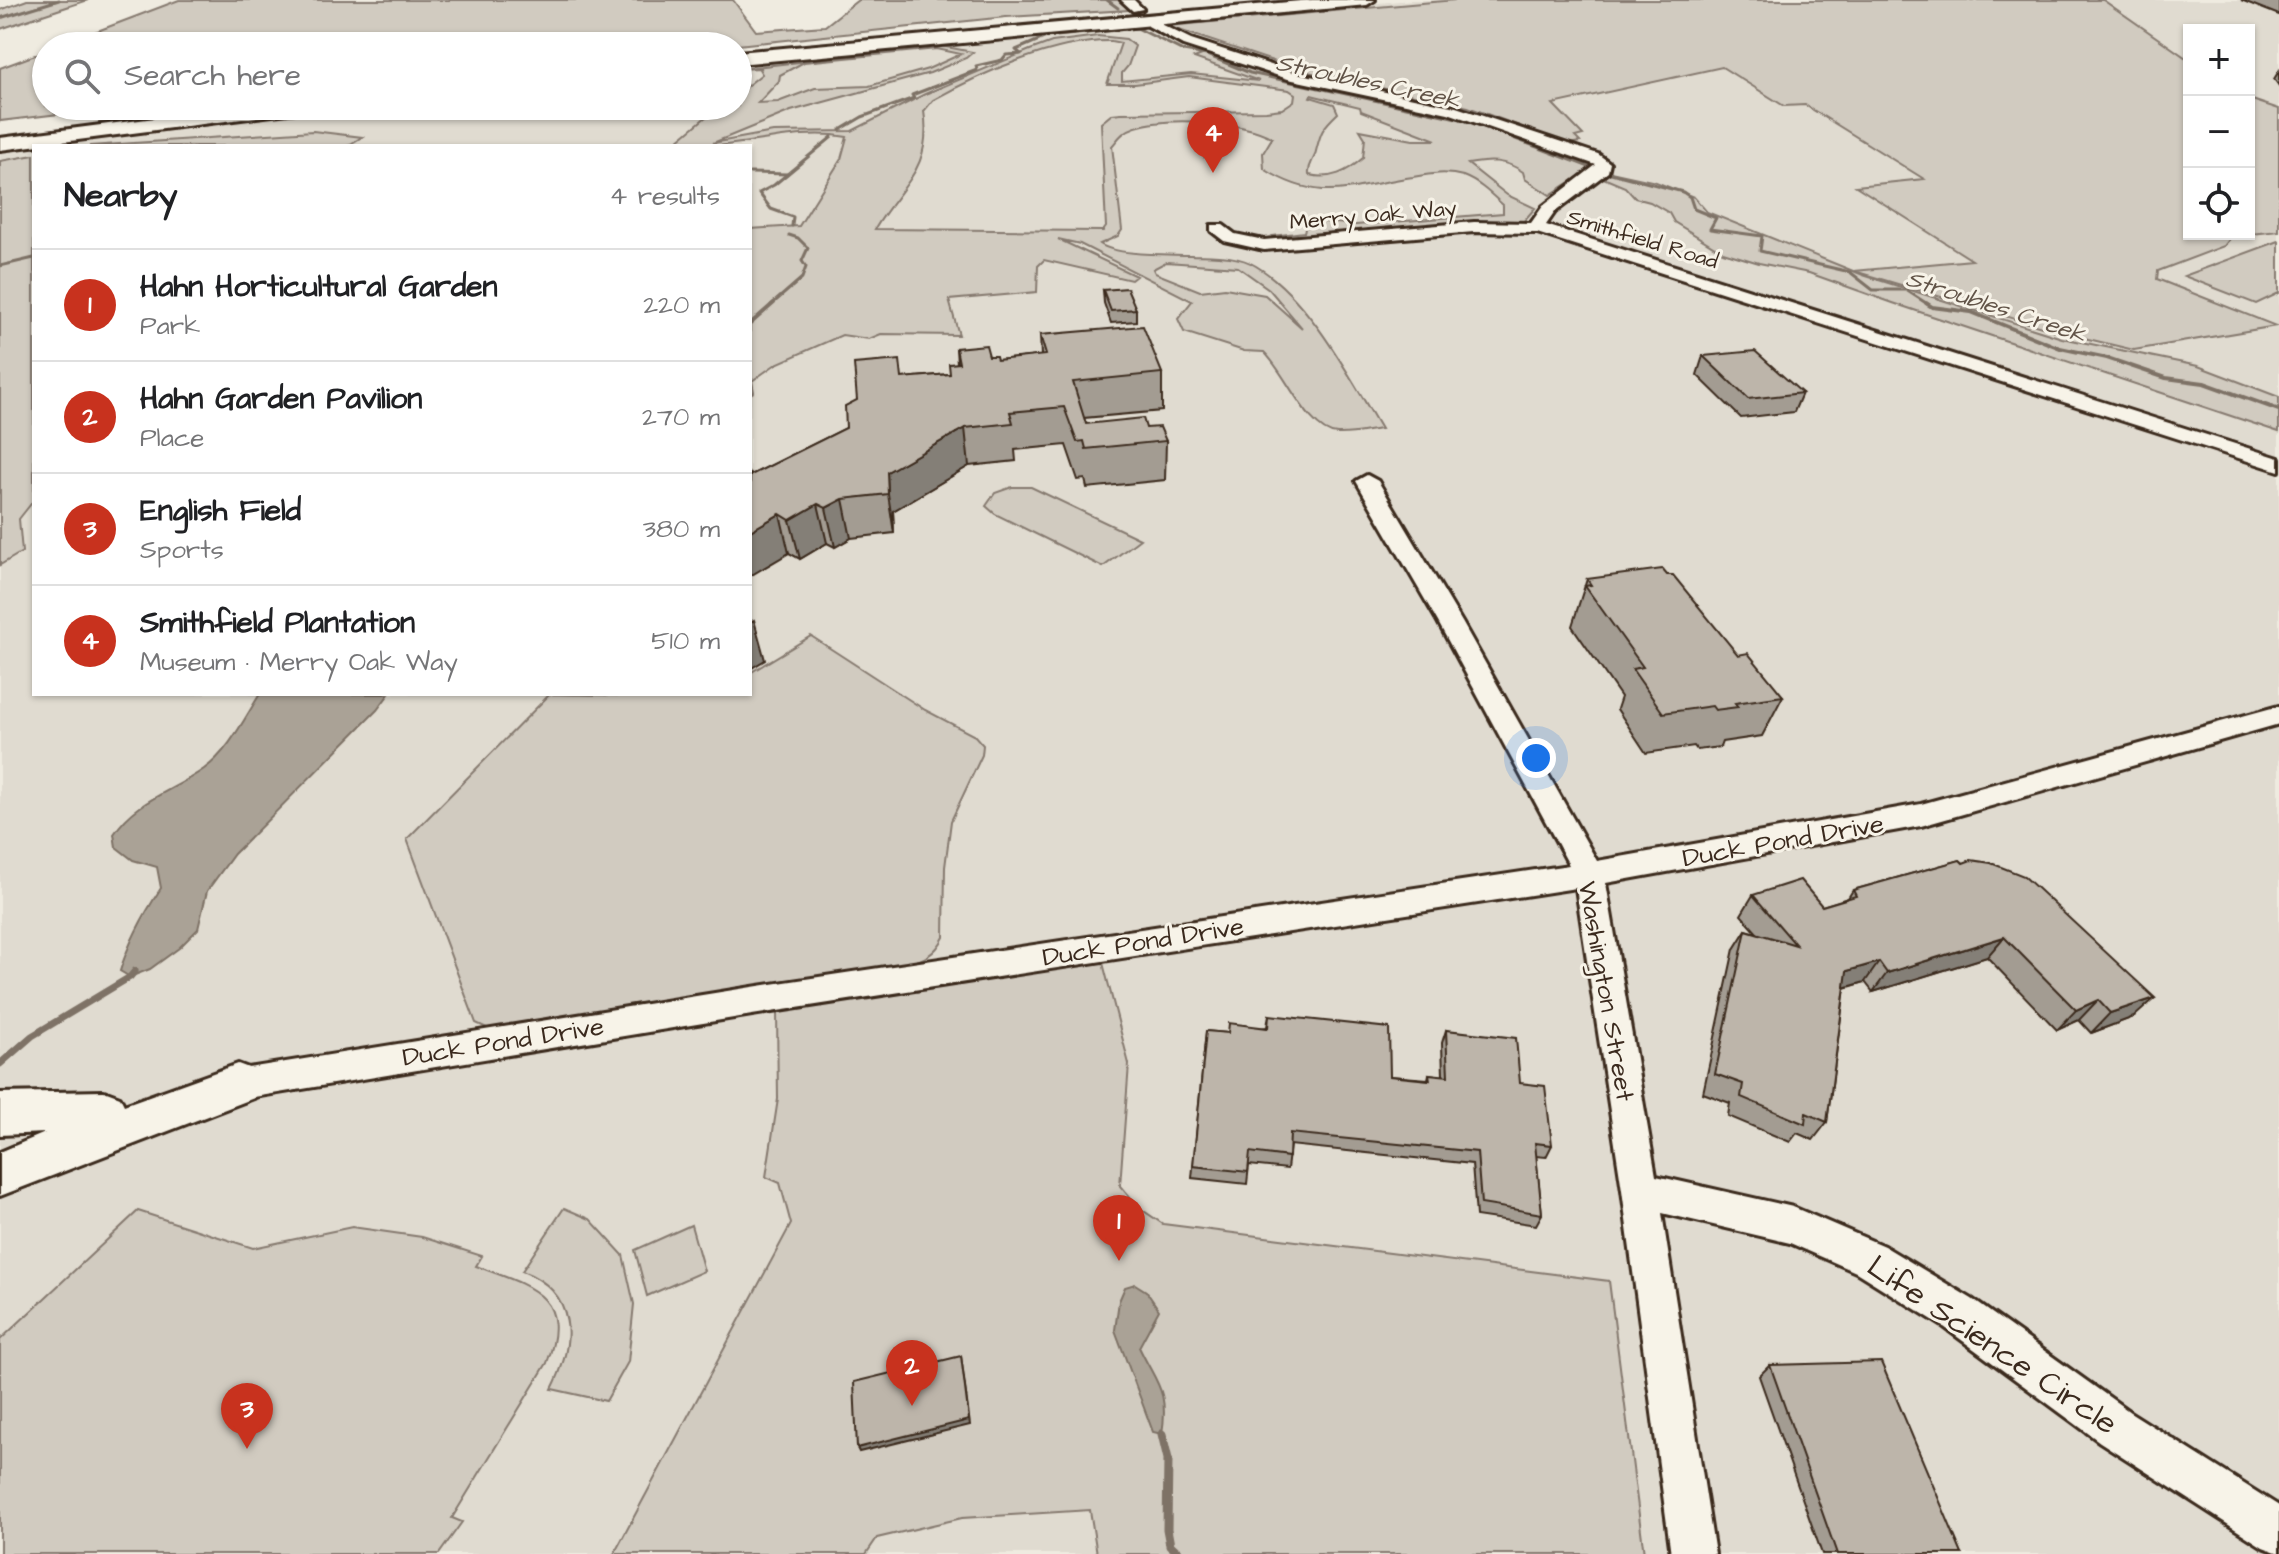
<!DOCTYPE html>
<meta charset="utf-8">
<style>
body{margin:0;font-family:"Architects Daughter",sans-serif;background:#f2f2f2;color:#202124}
.controls{position:absolute;right:24px;top:24px;display:grid;overflow:hidden;border-radius:0px;box-shadow:0 2px 6px #0004}
.controls button{width:72px;height:72px;display:grid;place-items:center;padding:0;border:0;border-bottom:2px solid #e0e0e0;background:#fff;color:#202124;font:40px sans-serif}
.you{position:absolute;left:1536px;top:758px;width:28px;height:28px;margin:-20px;border:6px solid #fff;border-radius:50%;background:#1a73e8;box-shadow:0 0 0 12px #1a73e833}
.badge{display:grid;place-items:center;width:52px;height:52px;border-radius:50%;background:#c8321e;color:#fff;font-size:26px;font-weight:700}
.pin{position:absolute;translate:-50% -66px;filter:drop-shadow(0 2px 4px #0008)}
.pin::after{content:'';position:absolute;top:42px;width:28px;height:24px;background:inherit;clip-path:polygon(0 0,100% 0,50% 100%)}
.list{margin:0;padding:0;list-style:none}
h2{display:flex;justify-content:space-between;align-items:center;height:104px;margin:0;padding:0 32px;font-size:34px}
h2 small{font-size:26px;font-weight:400;color:#757577}
.list li{display:grid;grid-template-columns:52px 1fr auto;gap:24px;align-items:center;box-sizing:border-box;height:112px;padding:0 32px;border-top:2px solid #e0e0e0}
.list b{display:block;font-size:30px;white-space:nowrap}
.list p{margin:0;font-size:26px;white-space:nowrap;color:#757577}
.list em{font-size:26px;font-style:normal;color:#757577}
.icon{flex:none;width:44px;height:44px;fill:none;stroke:currentColor;stroke-width:2;stroke-linecap:round;stroke-linejoin:round}
.map{position:relative;flex:none;width:2279px;height:1554px;overflow:hidden}
.search{position:absolute;background:#fff;box-shadow:0 2px 6px #0004;left:32px;top:32px;width:720px;height:88px;display:flex;align-items:center;gap:20px;box-sizing:border-box;padding:0 28px;border-radius:44px;color:#757577;font-size:30px}
.panel{position:absolute;background:#fff;box-shadow:0 2px 6px #0004;left:32px;top:144px;width:720px;height:552px;border-radius:0px}
.map>svg:first-child{display:block}
</style>
<div class="map">
<svg width="2279" height="1554" viewBox="0 0 2279 1554">
<rect width="100%" height="100%" fill="#efebe0"/>
<filter id="ink" filterUnits="userSpaceOnUse"><feTurbulence type="fractalNoise" baseFrequency=".0125" numOctaves="2"/><feDisplacementMap in="SourceGraphic" scale="16" xChannelSelector="R" yChannelSelector="G"/><feConvolveMatrix kernelMatrix="1 2 1 2 8 2 1 2 1" color-interpolation-filters="sRGB"/></filter>
<g filter="url(#ink)">
<!-- built -->
<path fill="#e0dbd0" fill-rule="evenodd" d="M1411,0H2279V1554H0V151L34,146V694H750V146H35L339,106H738V62ZM2189,30H2249V234H2189Z"/>
<!-- green -->
<g fill="#d1cbc0" stroke="#867a6f" stroke-width="2" fill-rule="evenodd">
<path d="M27,0H88L0,29V10Z"/>
<path d="M179,0H733L756,31L825,26L858,0H1120L1129,10L1006,17L728,46H58Z"/>
<path d="M1455,0H2103L2189,60V234H2249V99L2279,109V231L2232,236L2224,246L2158,271L2157,279L2276,326L2134,350L2055,331L1854,271L1972,260L1856,186L1924,179L1805,105L1784,106L1722,67L1553,104L1583,135L1575,137L1580,142L1568,144L1468,107L1303,71L1167,26Z"/>
<path d="M1098,36L1126,39L1135,46L1128,66L1122,73V81L1191,74L1259,81L1194,58L1207,53L1313,83L1440,111L1595,166L1550,195L1525,179L1523,172C1505,159 1489,160 1468,164L1507,195L1535,208L1523,222L1461,224L1279,241L1273,236L1304,232L1307,220L1356,225L1503,213V205C1491,194 1479,182 1463,176C1446,171 1430,174 1413,177C1352,186 1321,205 1264,169L1263,153L1272,138C1247,121 1149,113 1124,133C1120,135 1116,142 1112,146L1122,230L1118,236L1100,244C1116,256 1168,254 1190,255C1211,256 1237,254 1256,266C1309,298 1350,377 1381,429C1367,431 1351,435 1337,434C1308,432 1286,373 1264,352L1244,351L1184,332L1178,319L1192,301L1080,244L1058,239L1136,276L1131,280L1044,260L1038,266L1037,292L949,300L959,335L881,334L869,339L842,335L776,364L752,381L754,392L750,394V229L799,226L841,159L847,137C802,129 759,143 715,146C700,147 685,146 671,146L719,106H738V93L762,74L759,69L762,68L738,69L941,46L973,52L966,58L930,73L791,111L713,143L773,132L852,131L925,94L1030,50L1052,42ZM1111,41L1121,43L1107,84H1135L1189,77L1289,90L1295,94L1294,101L1282,109L1266,111L1121,113L1112,114L1101,123L1106,227L1103,231L875,229C901,185 933,169 924,111L933,100C981,73 1056,40 1111,41ZM937,49L961,54L928,69L869,86L815,88L778,102L758,103L779,81L780,75L804,62ZM1311,95L1360,107L1361,111L1436,140H1413L1360,130L1365,138L1363,158C1347,172 1331,180 1309,175C1308,165 1312,163 1315,155C1321,132 1320,130 1338,113L1334,104L1310,97ZM1166,262L1238,267L1269,289L1302,328L1265,295L1225,288L1200,291L1155,273L1153,269Z"/>
<path d="M46,51V106H126L0,121V68Z"/>
<path d="M313,131L362,137L347,146H89Z"/>
<path d="M34,155V500L19,519L22,552L0,565V161Z"/>
<path d="M1606,171L1656,182L1694,197L1707,212L1863,275L2062,338L2198,366L2279,397V432L1893,303L1809,273L1759,263L1723,252L1674,222L1669,213L1650,202L1635,198L1625,187L1601,177Z"/>
<path d="M2279,241V293L2256,304L2184,276Z"/>
<path d="M1012,487H1031L1140,539L1103,567L995,514L986,506L995,493Z"/>
<path d="M811,636L925,710L975,736L983,745L982,755L951,821L945,867L944,937C935,955 923,960 905,965L489,1029L476,1023L407,839L550,694C570,694 687,698 695,694H750V673Z"/>
<path d="M1102,959L1129,1064L1120,1186L1138,1207L1163,1224L1609,1281L1644,1554H1097L1090,1510L962,1518L877,1538L866,1554H614L791,1224L780,1183L766,1177L778,1099L777,1011Z"/>
<path d="M564,1208L590,1219L623,1255L634,1304L628,1362L606,1401L552,1389C576,1342 577,1292 522,1271Z"/>
<path d="M138,1211L253,1248L352,1227L422,1237L482,1256L476,1266C530,1286 573,1295 547,1363L452,1518L462,1522L439,1554H0V1340Z"/>
<path d="M691,1225L704,1271L647,1296L635,1250Z"/>
</g>
<!-- water -->
<g fill="#aaa296" stroke="#7e7266" stroke-width="2">
<path d="M260,694H389L377,710L234,854L207,891L198,929L179,948L150,969L130,977L120,971C129,941 144,914 161,888L157,867L133,860L116,847L114,834C136,800 173,791 204,769C229,751 244,719 260,694Z"/>
<path d="M1135,1284L1146,1291L1159,1310L1139,1347C1157,1385 1169,1390 1162,1434L1153,1432L1115,1330L1119,1301L1125,1287Z"/>
</g>
<g fill="none" stroke-linecap="round" stroke-linejoin="round">
<!-- stream-far3 -->
<g stroke="#7e7266" stroke-width="3">
<path d="M1107,0L1118,8"/>
<path d="M0,18L59,0"/>
<path d="M840,130L862,117L914,98L912,95L977,70L976,66L1002,60L1006,55L1021,54L1016,50L1046,37L1137,28L1183,51L1207,55L1250,73L1466,120L1592,168"/>
<path d="M1607,172L1683,192L1690,197L1694,209L1716,218L1710,229L1762,236L1760,251L1850,272L1873,290H1906L1929,305"/>
<path d="M750,173L787,174"/>
<path d="M792,226L793,217L771,209L759,193L774,185L832,137"/>
<path d="M0,266L34,258"/>
<path d="M771,305L802,278L806,267L802,261L808,248L798,238L789,235"/>
</g>
<!-- stream-far2 -->
<g stroke="#7e7266" stroke-width="4">
<path d="M1926,303L1932,307L1971,312L2060,348L2107,358L2166,378L2204,383L2279,410"/>
<path d="M750,324L774,303"/>
</g>
<!-- stream-far1 -->
<path stroke="#7e7266" stroke-width="7" d="M0,1064L32,1036L130,977L135,971"/>
<!-- stream -->
<path stroke="#7e7266" stroke-width="9" d="M1162,1434L1168,1459L1167,1529L1170,1545L1180,1554"/>
<!-- minor casing -->
<g stroke="#3b2a1e" stroke-width="6">
<g id="minor">
<path d="M1121,0H1134L1143,9L1133,11Z"/>
<path d="M1148,22H1156L1191,39L1296,73L1456,107L1598,154L1610,163L1608,172L1555,212L1546,225L2279,458V471L1537,233L1474,232L1264,250L1224,241L1211,231V225H1223L1235,234L1264,240L1474,222L1531,223L1543,206L1596,165L1448,113L1288,79L1183,45L1148,26Z"/>
<path d="M1367,475L1378,481L1462,622L1597,861L1921,804L2279,706V724L1921,826L1606,883L1656,1176L1793,1207L1884,1246L1972,1299L2130,1412L2279,1506V1553L2263,1547L2100,1442L1944,1327L1856,1272L1790,1243L1662,1213L1715,1554H1671L1622,1190L1576,888L752,1015L223,1102L211,1098L206,1087L211,1076L223,1072L752,987L1569,865L1438,622L1356,481Z"/>
</g>
</g>
<!-- major casing -->
<g stroke="#3b2a1e" stroke-width="6">
<path id="major" d="M238,1064L254,1070L260,1084L254,1098L0,1196V1152L45,1133L0,1135V1093L104,1091L120,1097L124,1105Z"/>
</g>
<!-- highway casing -->
<g stroke="#3b2a1e" stroke-width="6">
<g id="highway">
<path d="M1312,0H1375L1367,5L738,64V52Z"/>
<path d="M248,106H306L296,112L0,150V138Z"/>
</g>
</g>
<!-- minor -->
<use href="#minor" fill="#f7f3e8" fill-rule="evenodd"/>
<!-- major -->
<use href="#major" fill="#f7f3e8" fill-rule="evenodd"/>
<!-- highway -->
<use href="#highway" fill="#f7f3e8" fill-rule="evenodd"/>
</g>
<!-- wall -->
<g fill="#a39c92" stroke="#3b2a1e" stroke-width="2">
<path d="M2241,0H2279V15Z"/>
<path d="M2279,71V86L2274,79Z"/>
<path d="M1199,124L1231,129V135L1205,156L1199,129Z"/>
<path d="M1103,290L1136,309V321L1111,323L1104,303Z"/>
<path d="M1040,335L1162,373V411L1084,418L1086,424L1146,428L1166,441L1165,480L1087,488L1085,479L1078,480L1066,445L1015,450L1016,461L969,466L893,511L894,533L851,538L835,547L827,543L800,559L789,553L751,475L846,428L903,378L950,374L957,364L956,348L989,356L997,360L1041,356Z"/>
<path d="M1703,356L1802,393L1794,412L1741,418L1697,375Z"/>
<path d="M1587,579L1738,655L1783,696L1762,736L1722,742L1720,747L1697,750L1694,746L1646,753L1617,709L1621,697L1572,626Z"/>
<path d="M1960,860L2134,1017L2091,1033L2079,1020L2057,1030L1987,957L1873,992L1865,982L1845,988L1827,1122L1813,1140L1797,1133L1790,1142L1728,1116L1730,1103L1703,1093L1734,949L1746,930L1757,933L1741,915L1753,895L1822,906L1848,898L1853,890Z"/>
<path d="M1269,1015L1390,1076L1428,1079L1429,1074L1443,1076L1442,1043L1446,1030L1520,1083L1552,1145L1546,1157L1536,1156L1542,1214L1536,1225L1476,1216L1472,1164L1290,1145L1287,1169L1249,1165L1247,1184L1192,1178L1206,1031L1228,1033L1267,1027Z"/>
<path d="M1770,1365L1962,1554H1822L1759,1376Z"/>
</g>
<!-- shaded-wall -->
<g fill="#847f77" stroke="#3b2a1e" stroke-width="2">
<path d="M1231,129V135L1205,156L1206,150Z"/>
<path d="M965,428L969,466L893,511L894,533L888,494L887,472Z"/>
<path d="M843,499L851,538L835,547L826,508Z"/>
<path d="M818,504L827,543L800,559L790,520Z"/>
<path d="M780,514L789,553L750,576V531Z"/>
<path d="M754,620L765,660L750,669V622Z"/>
<path d="M2004,937L1987,957L1873,992L1887,973Z"/>
<path d="M1879,962L1865,982L1833,991L1847,971Z"/>
<path d="M2155,998L2134,1017L2091,1033L2110,1013Z"/>
<path d="M2098,1000L2079,1020L2057,1030L2076,1010Z"/>
<path d="M961,1356L970,1425L859,1452L857,1448Z"/>
</g>
<!-- building -->
<g fill="#bdb5aa" stroke="#3b2a1e" stroke-width="2">
<path d="M1199,124L1231,129L1206,150Z"/>
<path d="M1127,288L1136,309L1111,311L1103,290Z"/>
<path d="M1143,326L1162,373L1073,382L1086,424L1143,418L1146,428L1160,427L1166,441L1086,449L1084,441L1077,442L1064,407L1010,412L1013,423L965,428L887,472L888,494L843,499L826,508L818,504L790,520L780,514L750,531V474L751,475L846,428L845,406L857,400L854,364L900,360L902,378L950,374L949,364L959,363L956,348L986,345L989,356H996L997,360L1046,355L1040,335Z"/>
<path d="M1755,351L1802,393L1748,399L1703,356Z"/>
<path d="M1662,569L1667,575H1673L1738,655L1748,653L1783,696L1735,703L1738,707L1715,710L1712,706L1663,713L1632,669L1643,667L1585,586L1591,585L1587,579Z"/>
<path d="M1960,860L1963,863L1971,860L1991,863L2024,876L2155,998L2110,1013L2098,1000L2076,1010L2004,937L1887,973L1879,962L1847,971L1827,1122L1806,1113L1805,1124L1741,1097L1743,1084L1715,1074L1746,930L1796,945L1753,895L1800,880L1822,906L1856,896L1853,890Z"/>
<path d="M1269,1015L1389,1028L1390,1076L1430,1080L1429,1074L1448,1076L1446,1030L1516,1038L1520,1083L1545,1086L1552,1145L1535,1143L1542,1214L1481,1204L1477,1152L1290,1133L1289,1157L1250,1152L1248,1172L1193,1166L1206,1031L1228,1033L1229,1023L1268,1028Z"/>
<path d="M961,1356L969,1420L857,1448L854,1382Z"/>
<path d="M1881,1362L1962,1554H1837L1770,1365Z"/>
</g>
</g>
<g text-anchor="middle" stroke-width="6" stroke-linejoin="round" paint-order="stroke">
<!-- far-street labels -->
<g font-size="22" fill="#3b2a1e" stroke="#f7f3e8">
<text transform="translate(1373 214) rotate(-5)" y="8">Merry Oak Way</text>
<text transform="translate(1643 238) rotate(17)" y="8">Smithfield Road</text>
</g>
<!-- far-water labels -->
<g font-size="24" font-style="italic" fill="#625448" stroke="#f7f3e8">
<text transform="translate(1368 81) rotate(12)" y="8">Stroubles Creek</text>
<text transform="translate(1996 306) rotate(18)" y="8">Stroubles Creek</text>
</g>
<!-- street labels -->
<g font-size="26" fill="#3b2a1e" stroke="#f7f3e8">
<text transform="translate(1783 840) rotate(-10)" y="9">Duck Pond Drive</text>
<text transform="translate(1143 941) rotate(-9)" y="9">Duck Pond Drive</text>
<text transform="translate(1607 991) rotate(80)" y="9">Washington Street</text>
<text transform="translate(503 1041) rotate(-9)" y="9">Duck Pond Drive</text>
</g>
<!-- near-street labels -->
<g font-size="32" fill="#3b2a1e" stroke="#f7f3e8">
<text transform="translate(1993 1344) rotate(34)" y="11">Life Science Circle</text>
</g>
</g>
</svg>
<div class="controls">
<button>+</button>
<button>−</button>
<button><svg class="icon" aria-label="locate" viewBox="0 0 24 24"><circle cx="12" cy="12" r="6"/><path d="M12 2v4M12 18v4M2 12h4M18 12h4"/></svg></button>
</div>
<div class="you"></div>
<div class="pin badge" style="left:1119px;top:1261px">1</div>
<div class="pin badge" style="left:912px;top:1406px">2</div>
<div class="pin badge" style="left:247px;top:1449px">3</div>
<div class="pin badge" style="left:1213px;top:173px">4</div>
<div class="search"><svg class="icon" aria-label="search" viewBox="0 0 24 24"><circle cx="10" cy="10" r="6"/><path d="M15 15l6 6"/></svg>Search here</div>
<section class="panel">
<h2>Nearby<small>4 results</small></h2>
<ul class="list">
<li><span class="badge">1</span><div><b>Hahn Horticultural Garden</b><p>Park</p></div><em>220 m</em></li>
<li><span class="badge">2</span><div><b>Hahn Garden Pavilion</b><p>Place</p></div><em>270 m</em></li>
<li><span class="badge">3</span><div><b>English Field</b><p>Sports</p></div><em>380 m</em></li>
<li><span class="badge">4</span><div><b>Smithfield Plantation</b><p>Museum · Merry Oak Way</p></div><em>510 m</em></li>
</ul>
</section>
</div>
